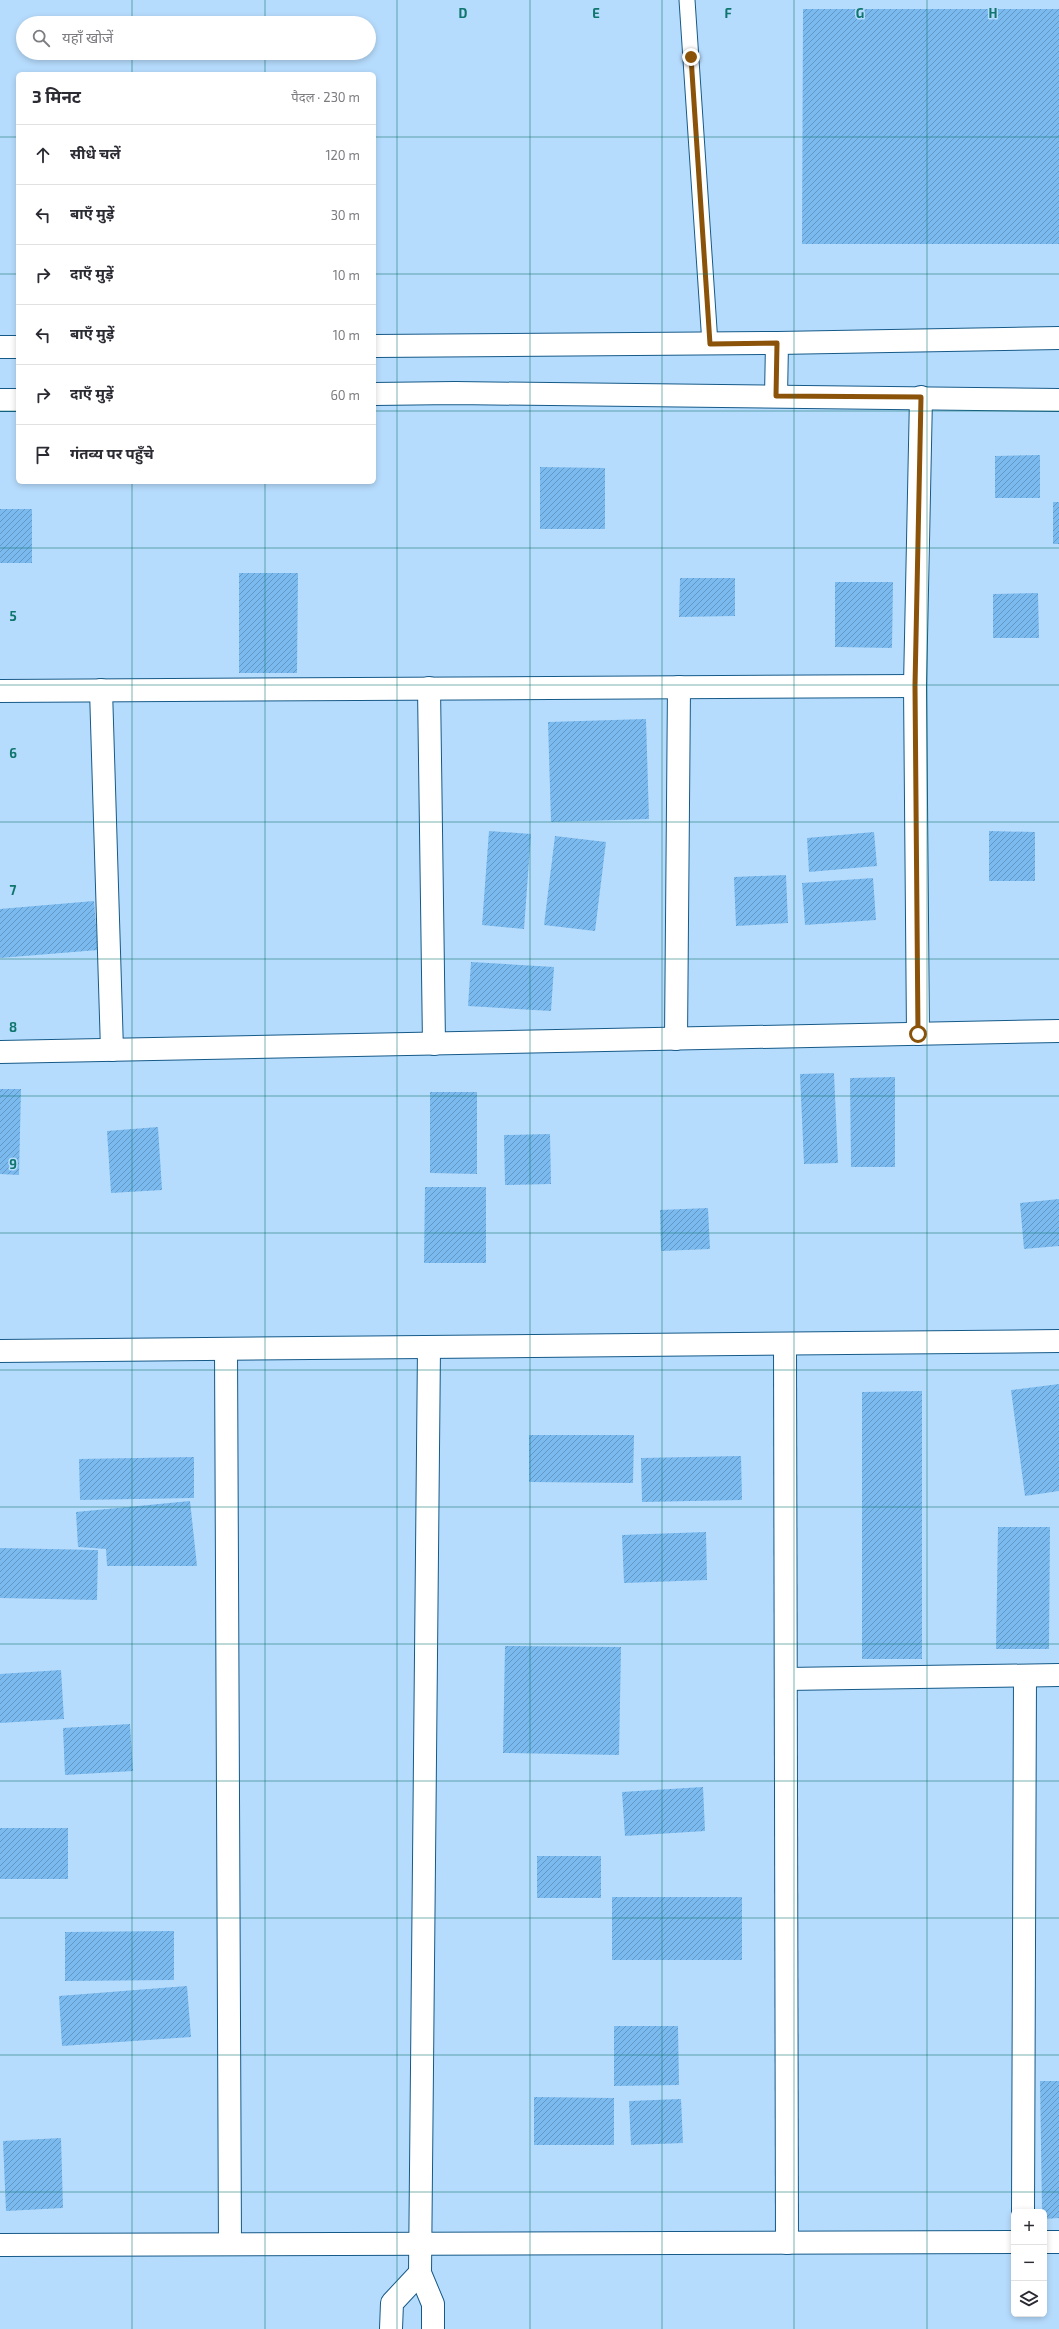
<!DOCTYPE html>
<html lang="hi">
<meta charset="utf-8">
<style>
body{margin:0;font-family:"Exo 2","Noto Sans Devanagari",sans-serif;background:#f7f7f7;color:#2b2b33}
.controls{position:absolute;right:12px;bottom:12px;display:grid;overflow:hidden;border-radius:6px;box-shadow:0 2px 6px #0003}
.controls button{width:36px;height:36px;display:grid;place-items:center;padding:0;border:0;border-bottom:1px solid #e1e1e2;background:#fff;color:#2b2b33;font:20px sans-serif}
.stop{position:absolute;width:12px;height:12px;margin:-9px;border:3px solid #8b5309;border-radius:50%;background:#fff}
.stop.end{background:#8b5309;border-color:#fff;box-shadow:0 1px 4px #0008}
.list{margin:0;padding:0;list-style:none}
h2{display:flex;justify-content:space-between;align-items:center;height:52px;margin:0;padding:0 16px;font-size:17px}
h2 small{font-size:13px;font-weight:400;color:#7c7c81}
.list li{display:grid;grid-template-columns:26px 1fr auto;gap:12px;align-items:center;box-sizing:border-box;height:60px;padding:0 16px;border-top:1px solid #e1e1e2}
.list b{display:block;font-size:15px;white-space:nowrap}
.list em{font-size:13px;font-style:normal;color:#7c7c81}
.icon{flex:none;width:22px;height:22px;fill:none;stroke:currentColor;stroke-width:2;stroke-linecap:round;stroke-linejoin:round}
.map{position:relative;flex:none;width:1059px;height:2329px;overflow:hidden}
.search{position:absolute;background:#fff;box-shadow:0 2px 6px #0003;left:16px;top:16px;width:360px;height:44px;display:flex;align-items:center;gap:10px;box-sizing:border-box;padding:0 14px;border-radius:22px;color:#7c7c81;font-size:15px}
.panel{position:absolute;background:#fff;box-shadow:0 2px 6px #0003;left:16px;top:72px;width:360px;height:412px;border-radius:6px}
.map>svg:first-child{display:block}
</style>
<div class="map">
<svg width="1059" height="2329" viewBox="0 0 1059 2329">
<defs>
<pattern id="building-hatch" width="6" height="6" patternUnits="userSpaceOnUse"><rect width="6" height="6" fill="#7abaef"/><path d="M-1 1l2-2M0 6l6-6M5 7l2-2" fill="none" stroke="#6397c3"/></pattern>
</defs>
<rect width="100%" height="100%" fill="#b6dcfd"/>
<!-- building -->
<g fill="url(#building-hatch)">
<path d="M803,9H1059V244H802Z"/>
<path d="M1040,455V498H995V456Z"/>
<path d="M540,467L605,468V529H540Z"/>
<rect x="1053" y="502" width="6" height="42"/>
<rect x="0" y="509" width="32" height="54"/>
<path d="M239,573H298L297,673H239Z"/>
<path d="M680,578H735V616L679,617Z"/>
<path d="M835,582H893L892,648L835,647Z"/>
<path d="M1038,593L1039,638H993V594Z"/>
<path d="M646,719L649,819L551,822L548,722Z"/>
<path d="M489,831L531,834L524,929L482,925Z"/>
<path d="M989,831L1035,832V881H989Z"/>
<path d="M874,832L877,866L809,872L807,838Z"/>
<path d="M555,836L606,842L595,931L544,925Z"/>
<path d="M786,875L788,923L736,926L734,877Z"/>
<path d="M873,878L876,920L805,925L802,883Z"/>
<path d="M94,901L98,950L0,958V909Z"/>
<path d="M471,962L554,967L551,1011L468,1006Z"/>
<path d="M834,1073L838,1163L804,1164L800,1074Z"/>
<path d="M895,1077V1167H851L850,1078Z"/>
<path d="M0,1089H21L19,1175L0,1174Z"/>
<path d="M430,1092H477V1174L430,1173Z"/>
<path d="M158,1127L162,1190L111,1193L107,1131Z"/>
<path d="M550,1134L551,1184L505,1185L504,1135Z"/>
<path d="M425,1187H486V1263H424Z"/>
<path d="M1059,1199V1246L1024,1249L1020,1203Z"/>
<path d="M708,1208L710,1249L661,1251L660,1210Z"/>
<path d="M1059,1384V1491L1025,1496L1011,1390Z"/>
<path d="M922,1391V1659H862V1392Z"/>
<path d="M529,1435H634L633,1483L529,1482Z"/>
<path d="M741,1456L742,1500L642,1502L641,1458Z"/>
<path d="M194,1457V1498L80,1500L79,1459Z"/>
<path d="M190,1501L197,1566H107L106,1549L78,1547L76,1512Z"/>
<path d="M998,1527H1050L1049,1649H996Z"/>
<path d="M706,1532L707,1580L624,1583L622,1535Z"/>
<path d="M0,1548L98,1550L97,1600L0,1598Z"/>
<path d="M505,1646L621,1647L619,1755L503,1753Z"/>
<path d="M61,1670L64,1719L0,1723V1674Z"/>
<path d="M130,1724L133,1771L65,1775L63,1728Z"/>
<path d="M703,1787L705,1831L625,1836L622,1792Z"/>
<rect x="0" y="1828" width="68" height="51"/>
<rect x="537" y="1856" width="64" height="42"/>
<rect x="612" y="1897" width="130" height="63"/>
<path d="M174,1931V1980L65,1981V1932Z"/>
<path d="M187,1986L191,2037L62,2046L59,1996Z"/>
<path d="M614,2026H678L679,2085L614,2086Z"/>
<path d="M1040,2081H1059V2218L1044,2219V2212H1042Z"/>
<path d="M534,2097L614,2098V2145H534Z"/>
<path d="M681,2099L683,2143L631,2145L629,2101Z"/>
<path d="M61,2138L63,2208L6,2211L3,2141Z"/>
</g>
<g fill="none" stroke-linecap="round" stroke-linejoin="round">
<!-- lane casing -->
<g stroke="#165a89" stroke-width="17">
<path id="lane" d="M687,0L710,344"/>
</g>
<!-- street casing -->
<g stroke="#165a89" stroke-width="24">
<g id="street">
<path d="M374,346L777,343L1059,338"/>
<path d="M0,347H18"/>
<path d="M374,394L455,393L1059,400"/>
<path d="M776,396L777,343"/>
<path d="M0,400H18"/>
<path d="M429,688L434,1044"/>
<path d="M101,690L112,1050"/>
<path d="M0,691L915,686"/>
<path d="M918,1034L915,686L921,397"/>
<path d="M676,1039L679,687"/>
<path d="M0,1052L1059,1031"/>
<path d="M785,1344L787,2243"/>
<path d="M429,1347L420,2273L433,2304V2329"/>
<path d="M226,1349L230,2244"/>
<path d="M0,1351L1059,1341"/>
<path d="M786,1679L1059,1675"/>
<path d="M1023,2212L1025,1676"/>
<path d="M1044,2242H1059"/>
<path d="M0,2245L1014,2242"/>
<path d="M391,2329L392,2303L420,2273"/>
</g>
</g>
<!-- lane -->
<use href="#lane" stroke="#fff" stroke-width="15"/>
<!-- street -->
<use href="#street" stroke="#fff" stroke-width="22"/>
</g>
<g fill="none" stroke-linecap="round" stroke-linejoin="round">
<!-- route -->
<path stroke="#8b5309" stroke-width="5" d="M691,57L710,344L777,343L776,396L921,397L915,686L918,1034"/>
</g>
<!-- grid -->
<path fill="none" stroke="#0f766e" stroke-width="1" stroke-opacity="0.55" d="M132,0V23M265,0V23M397,0V2329M530,0V2329M662,0V2329M794,0V2329M927,0V2329M132,53V74M265,53V74M0,137H18M374,137H1059M0,274H18M374,274H1059M0,411H18M374,411H1059M132,482V2329M265,482V2329M0,548H1059M0,685H1059M0,822H1059M0,959H1059M0,1096H1059M0,1233H1059M0,1370H1059M0,1507H1059M0,1644H1059M0,1781H1059M0,1918H1059M0,2055H1059M0,2192H1059"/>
<g font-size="13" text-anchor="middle" font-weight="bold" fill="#0f766e" stroke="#b6dcfd" stroke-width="3" stroke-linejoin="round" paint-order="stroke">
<text x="463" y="18">D</text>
<text x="596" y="18">E</text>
<text x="728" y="18">F</text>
<text x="860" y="18">G</text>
<text x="993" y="18">H</text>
<text x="13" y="621">5</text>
<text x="13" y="758">6</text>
<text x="13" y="895">7</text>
<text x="13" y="1032">8</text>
<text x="13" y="1169">9</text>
</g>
</svg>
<div class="controls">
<button>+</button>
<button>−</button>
<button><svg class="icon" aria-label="layers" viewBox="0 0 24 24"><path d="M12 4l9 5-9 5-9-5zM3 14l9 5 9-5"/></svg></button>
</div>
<div class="stop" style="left:918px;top:1034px"></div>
<div class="stop end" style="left:691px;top:57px"></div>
<div class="search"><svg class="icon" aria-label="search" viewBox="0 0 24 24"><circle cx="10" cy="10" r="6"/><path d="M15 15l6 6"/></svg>यहाँ खोजें</div>
<section class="panel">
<h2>3 मिनट<small>पैदल · 230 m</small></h2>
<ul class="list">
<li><svg class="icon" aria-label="ahead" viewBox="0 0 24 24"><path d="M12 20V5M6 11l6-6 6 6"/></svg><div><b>सीधे चलें</b></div><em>120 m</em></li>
<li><svg class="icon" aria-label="left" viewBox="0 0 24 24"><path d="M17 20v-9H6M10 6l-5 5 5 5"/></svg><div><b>बाएँ मुड़ें</b></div><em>30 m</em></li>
<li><svg class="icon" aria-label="right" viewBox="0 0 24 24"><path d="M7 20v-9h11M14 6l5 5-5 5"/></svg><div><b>दाएँ मुड़ें</b></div><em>10 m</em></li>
<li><svg class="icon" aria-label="left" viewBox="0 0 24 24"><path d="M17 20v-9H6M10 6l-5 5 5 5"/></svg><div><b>बाएँ मुड़ें</b></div><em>10 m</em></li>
<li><svg class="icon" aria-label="right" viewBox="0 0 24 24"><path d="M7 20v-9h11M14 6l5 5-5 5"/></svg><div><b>दाएँ मुड़ें</b></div><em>60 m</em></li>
<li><svg class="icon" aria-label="arrive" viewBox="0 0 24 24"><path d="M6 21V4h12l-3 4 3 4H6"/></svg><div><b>गंतव्य पर पहुँचे</b></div></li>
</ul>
</section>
</div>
